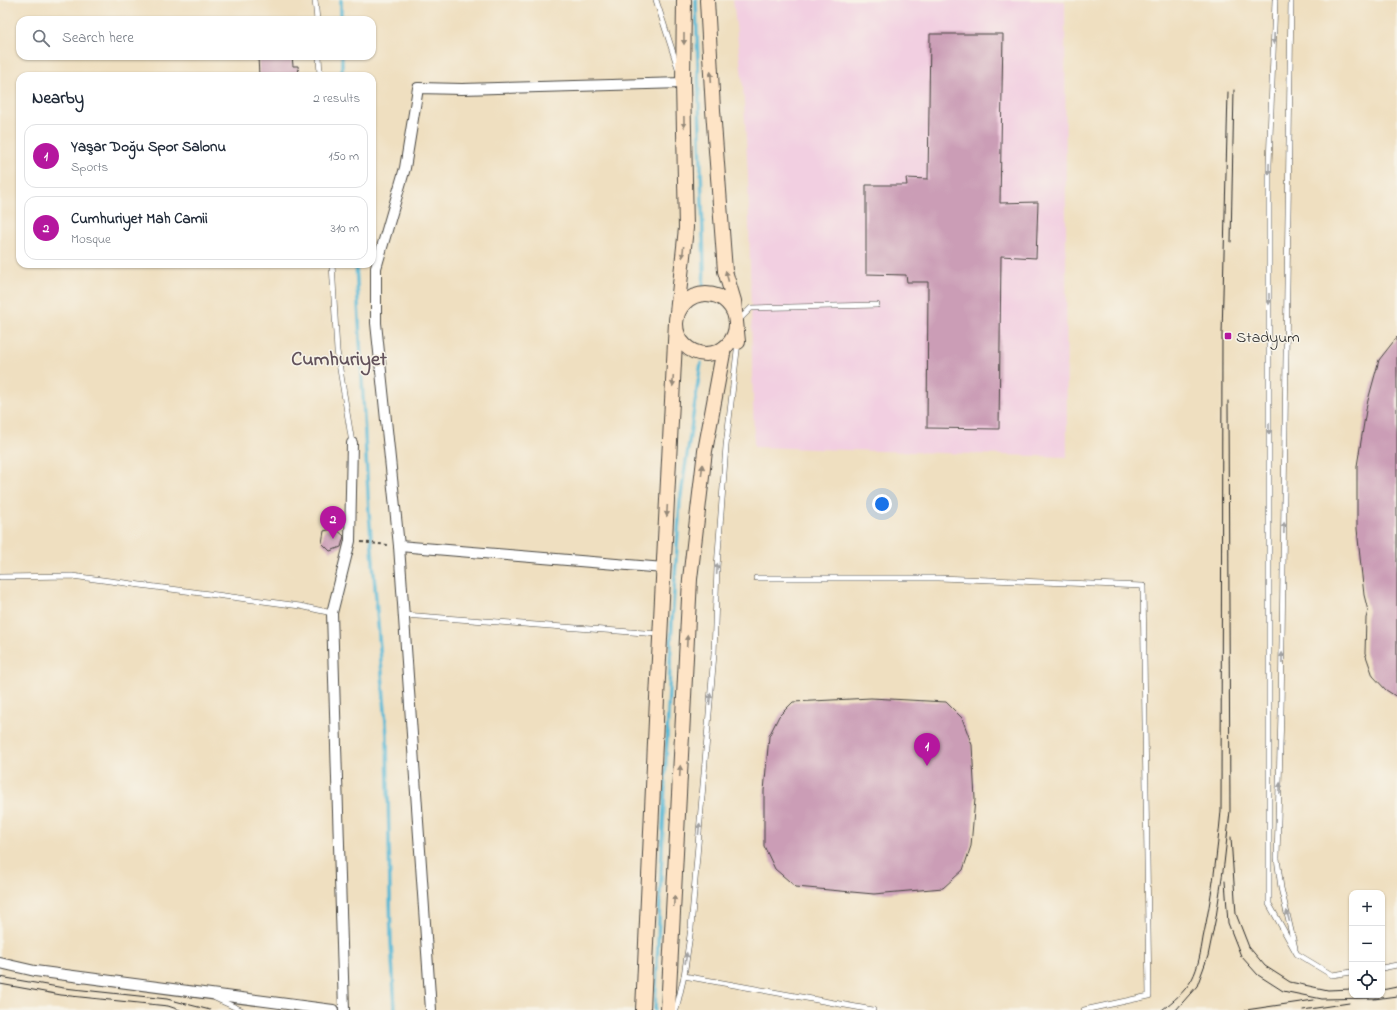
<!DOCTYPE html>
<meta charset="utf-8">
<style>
body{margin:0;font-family:"Indie Flower",sans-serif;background:#f6f6f7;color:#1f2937}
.controls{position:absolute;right:12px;bottom:12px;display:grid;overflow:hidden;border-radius:8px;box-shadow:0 1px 3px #0004}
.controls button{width:36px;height:36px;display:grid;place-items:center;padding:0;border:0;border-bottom:1px solid #e0e1e3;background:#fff;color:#1f2937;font:20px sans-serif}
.you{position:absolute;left:882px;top:504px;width:14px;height:14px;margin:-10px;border:3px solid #fff;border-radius:50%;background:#1a73e8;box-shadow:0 0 0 6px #1a73e833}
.badge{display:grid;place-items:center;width:26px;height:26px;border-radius:50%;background:#b5179e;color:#fff;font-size:13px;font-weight:700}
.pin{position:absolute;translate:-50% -33px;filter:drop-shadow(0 1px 2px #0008)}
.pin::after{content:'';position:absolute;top:21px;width:14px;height:12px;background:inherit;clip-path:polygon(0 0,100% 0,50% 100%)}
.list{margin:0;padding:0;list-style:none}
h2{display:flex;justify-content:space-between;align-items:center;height:52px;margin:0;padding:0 16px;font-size:17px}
h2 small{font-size:13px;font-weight:400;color:#747a83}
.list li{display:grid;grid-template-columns:26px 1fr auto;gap:12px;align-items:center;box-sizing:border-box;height:64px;margin:0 8px 8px;padding:0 8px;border:1px solid #e0e1e3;border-radius:12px}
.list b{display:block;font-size:15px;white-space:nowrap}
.list p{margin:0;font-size:13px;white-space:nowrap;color:#747a83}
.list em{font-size:13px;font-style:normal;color:#747a83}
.icon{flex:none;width:22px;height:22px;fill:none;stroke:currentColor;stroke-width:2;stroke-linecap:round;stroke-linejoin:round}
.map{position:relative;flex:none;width:1397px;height:1010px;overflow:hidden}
.search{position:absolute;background:#fff;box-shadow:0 1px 3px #0004;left:16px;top:16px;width:360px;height:44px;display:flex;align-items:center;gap:10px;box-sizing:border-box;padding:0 14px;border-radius:12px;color:#747a83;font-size:15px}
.panel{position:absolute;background:#fff;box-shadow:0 1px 3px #0004;left:16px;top:72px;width:360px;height:196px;border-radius:12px}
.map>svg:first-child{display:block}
</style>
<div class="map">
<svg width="1397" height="1010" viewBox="0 0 1397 1010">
<rect width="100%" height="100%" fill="#f7f3e8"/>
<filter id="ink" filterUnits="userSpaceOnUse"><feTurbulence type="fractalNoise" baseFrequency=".025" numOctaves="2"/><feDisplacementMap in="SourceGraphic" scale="8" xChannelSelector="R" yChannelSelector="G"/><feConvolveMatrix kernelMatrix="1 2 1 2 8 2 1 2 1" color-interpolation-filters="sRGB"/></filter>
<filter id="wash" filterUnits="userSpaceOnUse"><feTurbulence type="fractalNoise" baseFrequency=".012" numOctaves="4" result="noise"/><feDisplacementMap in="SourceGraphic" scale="16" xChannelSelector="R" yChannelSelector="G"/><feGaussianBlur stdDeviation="0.9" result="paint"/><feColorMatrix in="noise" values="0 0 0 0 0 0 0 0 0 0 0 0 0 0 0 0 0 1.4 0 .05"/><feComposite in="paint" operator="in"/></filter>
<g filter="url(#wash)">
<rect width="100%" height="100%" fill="#efdfc0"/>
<!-- built -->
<path fill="#f2cfe1" d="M733,0H1025L1065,1L1067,457L754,447L748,176L743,85Z"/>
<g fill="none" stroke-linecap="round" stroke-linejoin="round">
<!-- stream -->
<g stroke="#56b7d4" stroke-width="3.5">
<path d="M341,0V20"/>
<path d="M696,0L704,267L703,287"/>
<path d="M342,56V76"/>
<path d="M356,264L369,512L387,736L391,942L395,1010"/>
<path d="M655,1010L672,622L680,502L701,363"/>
</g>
</g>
<g id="blocks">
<!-- building -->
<g fill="#cb9db6">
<path d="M930,34H1003L1000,203L1038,202L1036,258L1001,256L999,429L927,428L928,282H907L906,275L866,274V185H907L906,178L928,179Z"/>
<path d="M292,56L293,66H298L299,76H259L258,57Z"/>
<path d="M1397,337V697L1386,690L1373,676L1365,653L1366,618L1368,611L1364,595L1357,529V466L1367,404L1379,360Z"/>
<path d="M335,528L344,536L341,547L330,551L322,543L324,531Z"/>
<path d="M871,698L946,702L962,718L972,745L975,799L971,846L963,870L943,888L874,894L796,887L775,869L764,846V791L769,736L779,716L793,702Z"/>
</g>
</g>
</g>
<g filter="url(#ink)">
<use href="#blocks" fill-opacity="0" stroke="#484641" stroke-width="1"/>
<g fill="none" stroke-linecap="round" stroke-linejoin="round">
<!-- lane casing -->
<g stroke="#484641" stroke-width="6">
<g id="lane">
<path d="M315,0L317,20"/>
<path d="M656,0L678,68"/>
<path d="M1275,0L1269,165V904L1297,954L1332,975L1352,972"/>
<path d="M1291,0L1281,712L1277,858L1281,888L1295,948"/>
<path d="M319,56L320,76"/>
<path d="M332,264L337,351L352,443"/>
<path d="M738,321L751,308L877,305"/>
<path d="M0,577L72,576L300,606L332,613"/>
<path d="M756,578H939L1143,586L1149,996L1084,1010"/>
<path d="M404,615L658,634"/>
<path d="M1382,968L1397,965"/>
<path d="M684,976L873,1010"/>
<path d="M215,998L241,1010"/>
<path d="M676,1010L684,976L691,928L714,654L717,567L726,446L738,342"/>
</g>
</g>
<!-- street casing -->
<g stroke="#484641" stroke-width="12">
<g id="street">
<path d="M399,546L664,568"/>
<path d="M0,963L35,971L333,1010"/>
<path d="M344,1010L332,613L350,541L352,443"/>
<path d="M431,1010L399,546L376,323V268L405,168L418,88L462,89L683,83"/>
</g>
</g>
<!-- secondary casing -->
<g stroke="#484641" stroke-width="16">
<g id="secondary">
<path d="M707,0L713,110L725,271L734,301L738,342"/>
<circle cx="706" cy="324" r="30"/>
<path d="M643,1010L657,698L676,322L686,228L683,83L684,0"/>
<path d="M668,1010L690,579L705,451L724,348"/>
</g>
</g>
<!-- path -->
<path stroke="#484641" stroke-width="2" stroke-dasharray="3 3" stroke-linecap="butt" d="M361,542L388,545"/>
<!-- lane -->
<use href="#lane" stroke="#fff" stroke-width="5"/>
<!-- street -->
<use href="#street" stroke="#fff" stroke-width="10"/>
<!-- secondary -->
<use href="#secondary" stroke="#fee4c6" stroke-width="14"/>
<!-- tram -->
<g stroke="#2b2b2b" stroke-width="1">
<path d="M1231,242L1234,90"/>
<path d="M1231,837L1236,914L1249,947L1265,966L1290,982L1328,990L1352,989"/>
<path d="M1225,881L1228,923L1241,956L1258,975L1283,991L1322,999L1379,998"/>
<path d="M0,977L64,988L167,999L210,1010"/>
<path d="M0,984L61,995L168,1006L180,1010"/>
<path d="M1382,990L1397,987"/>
<path d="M1374,999L1397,996"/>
<path d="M1162,1010C1173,1001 1185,992 1192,979C1198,968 1201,951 1203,938C1212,896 1217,854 1221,811L1222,335L1228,92"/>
<path d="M1176,1010L1197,986L1208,956L1216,917L1224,864L1230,811L1228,401"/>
<path d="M1246,1010L1314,1000"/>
<path d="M1303,1010L1349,1003"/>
</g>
</g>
<!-- one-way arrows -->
<defs><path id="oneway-solid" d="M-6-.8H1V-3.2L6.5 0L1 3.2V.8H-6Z"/></defs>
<g fill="#948878">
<use href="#oneway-solid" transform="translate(684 39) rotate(90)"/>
<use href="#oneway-solid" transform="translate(711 77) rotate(-93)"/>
<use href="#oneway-solid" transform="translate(684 122) rotate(89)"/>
<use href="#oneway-solid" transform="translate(683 252) rotate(96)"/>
<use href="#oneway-solid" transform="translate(727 276) rotate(-105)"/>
<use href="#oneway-solid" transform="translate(673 381) rotate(93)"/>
<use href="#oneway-solid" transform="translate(702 470) rotate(-84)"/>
<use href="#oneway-solid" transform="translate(667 511) rotate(93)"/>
<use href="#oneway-solid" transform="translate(687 641) rotate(-87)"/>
<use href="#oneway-solid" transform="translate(680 771) rotate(-87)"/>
<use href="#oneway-solid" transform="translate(674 901) rotate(-87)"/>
</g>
<g fill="#a0a0a0">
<use href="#oneway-solid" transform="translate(1274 39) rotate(92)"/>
<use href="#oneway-solid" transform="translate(1269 169) rotate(91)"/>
<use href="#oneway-solid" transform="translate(1269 299) rotate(90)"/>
<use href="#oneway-solid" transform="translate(1269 429) rotate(90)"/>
<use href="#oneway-solid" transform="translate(1284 528) rotate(-89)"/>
<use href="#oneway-solid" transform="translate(717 569) rotate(-87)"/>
<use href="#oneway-solid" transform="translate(1282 658) rotate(-89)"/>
<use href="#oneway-solid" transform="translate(710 699) rotate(-85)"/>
<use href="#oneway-solid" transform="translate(1280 788) rotate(-89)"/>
<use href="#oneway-solid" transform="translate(699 829) rotate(-85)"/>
<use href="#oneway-solid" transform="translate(1288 916) rotate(-104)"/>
<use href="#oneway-solid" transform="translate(686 958) rotate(-82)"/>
</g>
</g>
<!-- markers -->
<rect fill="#b5179e" stroke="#f7f3e8" stroke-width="1.5" x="1224" y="332" width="8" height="8" rx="2"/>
<g text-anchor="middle" stroke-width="3" stroke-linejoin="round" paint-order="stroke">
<!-- poi labels -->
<g font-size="16" fill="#2b2b2b" stroke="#f7f3e8" text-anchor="start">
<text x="1236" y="342">Stadyum</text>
</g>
<!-- district labels -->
<g font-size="20" font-weight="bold" fill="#63535c" stroke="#f7f3e8">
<text x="339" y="365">Cumhuriyet</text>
</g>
</g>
</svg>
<div class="controls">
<button>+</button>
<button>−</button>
<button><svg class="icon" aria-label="locate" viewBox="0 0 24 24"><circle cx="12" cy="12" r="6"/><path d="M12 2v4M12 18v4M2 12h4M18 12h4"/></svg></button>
</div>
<div class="you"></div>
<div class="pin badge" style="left:927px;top:766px">1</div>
<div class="pin badge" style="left:333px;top:539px">2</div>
<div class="search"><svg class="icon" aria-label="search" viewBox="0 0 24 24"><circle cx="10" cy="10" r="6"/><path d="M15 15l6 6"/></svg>Search here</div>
<section class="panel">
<h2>Nearby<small>2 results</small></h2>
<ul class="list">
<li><span class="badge">1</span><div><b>Yaşar Doğu Spor Salonu</b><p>Sports</p></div><em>150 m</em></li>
<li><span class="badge">2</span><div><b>Cumhuriyet Mah Camii</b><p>Mosque</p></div><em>310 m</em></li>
</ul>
</section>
</div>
